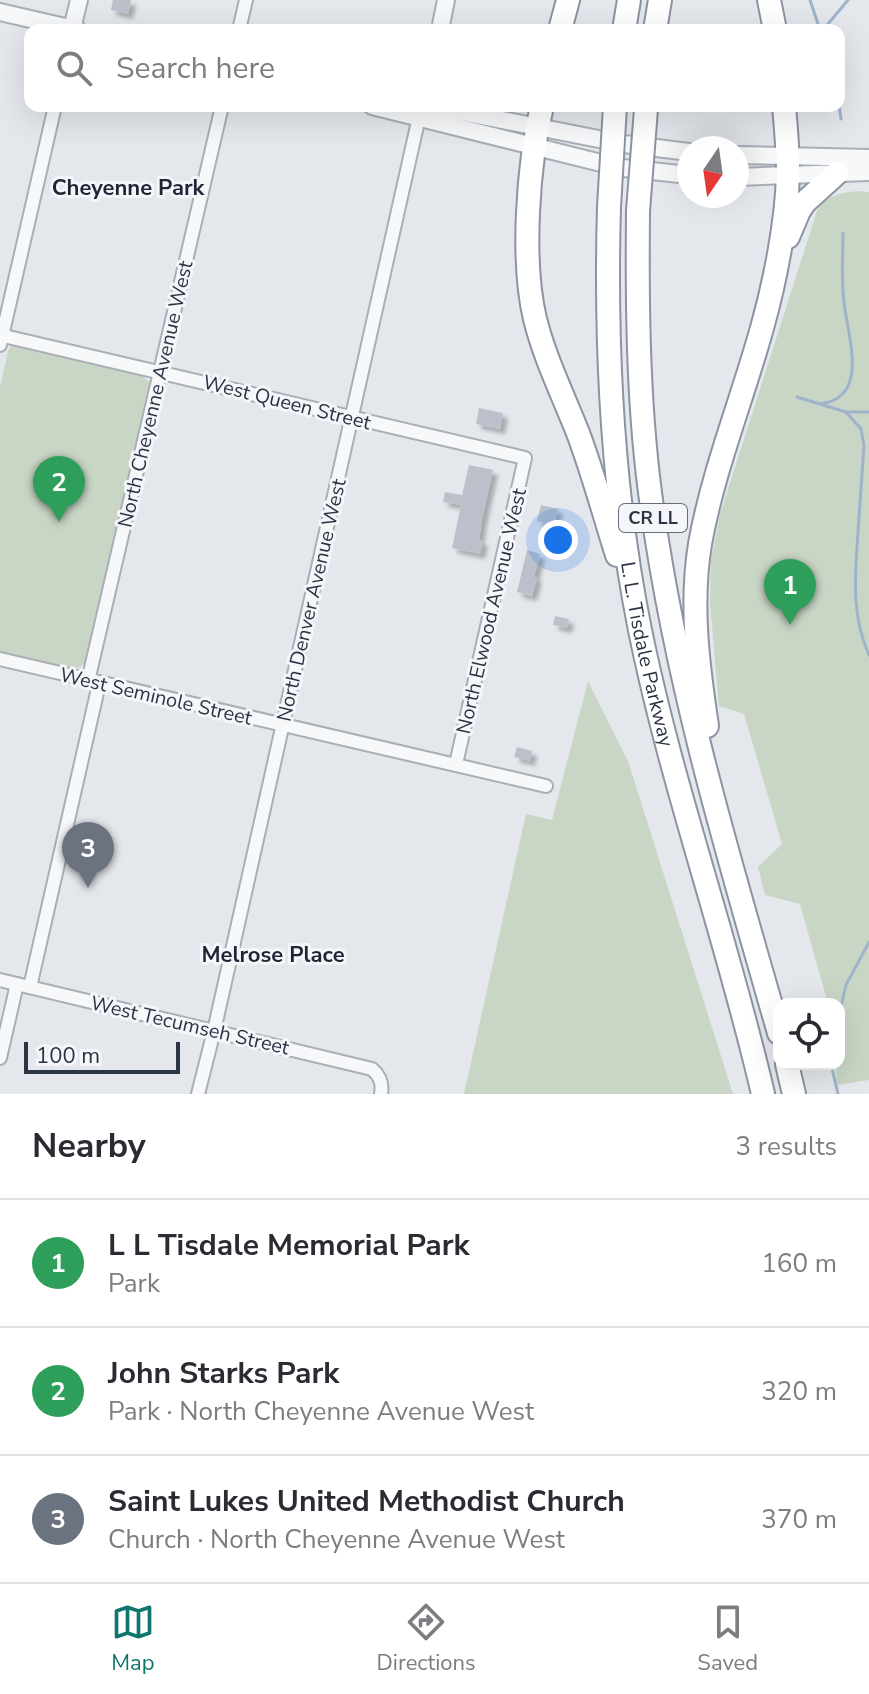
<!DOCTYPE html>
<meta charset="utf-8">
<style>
body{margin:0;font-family:"Nunito Sans",sans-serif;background:#f7f7f7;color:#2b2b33}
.controls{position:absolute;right:24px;bottom:24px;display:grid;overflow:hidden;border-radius:16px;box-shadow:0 8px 32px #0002}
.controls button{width:72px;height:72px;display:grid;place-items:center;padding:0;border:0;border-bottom:2px solid #e1e1e2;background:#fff;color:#2b2b33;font:40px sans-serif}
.compass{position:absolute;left:677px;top:136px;width:72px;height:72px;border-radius:50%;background:#fff;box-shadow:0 8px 32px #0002;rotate:193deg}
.scale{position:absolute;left:24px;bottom:20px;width:156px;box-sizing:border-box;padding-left:8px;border:4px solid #2b3445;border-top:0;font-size:22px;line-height:28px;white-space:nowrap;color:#2b3445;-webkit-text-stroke:6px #f4f6f9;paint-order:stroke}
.you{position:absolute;left:558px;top:540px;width:28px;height:28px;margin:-20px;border:6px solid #fff;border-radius:50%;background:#1a73e8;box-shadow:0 0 0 12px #1a73e833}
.badge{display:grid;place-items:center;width:52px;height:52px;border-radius:50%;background:#0f766e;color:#fff;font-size:26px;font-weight:700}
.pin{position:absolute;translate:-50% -66px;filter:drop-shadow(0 2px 4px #0008)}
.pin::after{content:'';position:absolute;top:42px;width:28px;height:24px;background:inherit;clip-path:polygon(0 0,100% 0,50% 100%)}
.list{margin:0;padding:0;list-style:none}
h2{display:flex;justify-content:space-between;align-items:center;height:104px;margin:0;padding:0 32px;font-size:34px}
h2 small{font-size:26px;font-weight:400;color:#7c7c81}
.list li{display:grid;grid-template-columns:52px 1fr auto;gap:24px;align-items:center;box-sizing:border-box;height:128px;padding:0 32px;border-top:2px solid #e1e1e2}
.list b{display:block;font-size:30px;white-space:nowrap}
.list p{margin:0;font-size:26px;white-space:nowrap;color:#7c7c81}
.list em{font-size:26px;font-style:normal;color:#7c7c81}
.icon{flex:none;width:44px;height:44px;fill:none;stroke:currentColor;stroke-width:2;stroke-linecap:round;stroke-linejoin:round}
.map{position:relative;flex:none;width:869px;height:1094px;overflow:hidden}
.search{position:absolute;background:#fff;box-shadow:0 8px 32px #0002;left:24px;right:24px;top:24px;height:88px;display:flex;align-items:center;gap:20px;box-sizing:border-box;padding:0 28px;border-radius:16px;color:#7c7c81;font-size:30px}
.sheet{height:488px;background:#fff}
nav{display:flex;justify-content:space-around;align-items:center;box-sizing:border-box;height:112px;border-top:2px solid #e1e1e2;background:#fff;font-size:22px;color:#7c7c81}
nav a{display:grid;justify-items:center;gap:4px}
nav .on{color:#0f766e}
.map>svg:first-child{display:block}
</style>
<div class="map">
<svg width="869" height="1094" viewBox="0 0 869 1094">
<defs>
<filter id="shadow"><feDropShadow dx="5" dy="5" stdDeviation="2" flood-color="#0004"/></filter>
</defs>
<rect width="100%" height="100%" fill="#e4e7ec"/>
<!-- green -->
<g fill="#c9d6c5">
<path d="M858,191L869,192V1080L837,1085L835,1064H839V1004H828L800,904L765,895L758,867L782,844L744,714L719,706L710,603L711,560L720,514L817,211C827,195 840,193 858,191Z"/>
<path d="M16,345L141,375L149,382L150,387L86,662L80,667L72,670L0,653V387L8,351L11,346Z"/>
<path d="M588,681L628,761L733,1094H464L526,814L552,820Z"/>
</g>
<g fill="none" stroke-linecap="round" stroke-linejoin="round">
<!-- stream -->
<g stroke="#9fb4cc" stroke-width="3">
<path d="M810,0L820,30"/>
<path d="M823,30L848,0"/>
<path d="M839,105L841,119"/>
<path d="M797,397L846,412H869"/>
<path d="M820,404C869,398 849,341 844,303C841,280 843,256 843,233"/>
<path d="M846,412L861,429L864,445C862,474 860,503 858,532C855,575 851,615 869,655"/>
<path d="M839,1015L846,985L869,942"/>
<path d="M831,1064L838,1094"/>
</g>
</g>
<!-- building -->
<g fill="#bbc0ca" filter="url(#shadow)">
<path d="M113,0H131L128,14L111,10Z"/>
<path d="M479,408L503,413L500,429L476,424Z"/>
<path d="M469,465L493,470L482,519L479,540L483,541L480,554L452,548L461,505L443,502L445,492L462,495Z"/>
<path d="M541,505L558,509L554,525L537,521Z"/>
<path d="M527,550L540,554L534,577H537L532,596L517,592Z"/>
<path d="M555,616L569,619L567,628L553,625Z"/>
<path d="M517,747L532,751L530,761L514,757Z"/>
</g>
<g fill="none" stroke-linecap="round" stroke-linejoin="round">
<!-- minor casing -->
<g stroke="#a9aeb7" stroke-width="16">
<g id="minor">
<path d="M239,30L246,0"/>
<path d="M0,335L525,458L456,764"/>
<path d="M0,345L55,106"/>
<path d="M0,659L546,786"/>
<path d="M88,681L222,106"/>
<path d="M0,980L372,1069C380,1076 383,1083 381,1094"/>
<path d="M30,987L99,684"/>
<path d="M0,1058L17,984"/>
<path d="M198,1094L214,1031L419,117"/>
</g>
</g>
<!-- tertiary casing -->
<g stroke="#a9aeb7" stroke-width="20">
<g id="tertiary">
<path d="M0,12L78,30"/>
<path d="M72,29L79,0"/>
<path d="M440,30L446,0"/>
<path d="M372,106L597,162L623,168L689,175"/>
<path d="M431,106L624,144L689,152"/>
<path d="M737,155L869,158"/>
<path d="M737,177L869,172"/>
</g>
</g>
<!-- motorway casing -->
<g stroke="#8b94a3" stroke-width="26">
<g id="motorway">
<path d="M769,0L775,30"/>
<path d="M560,30L568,0"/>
<path d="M624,30L629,0"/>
<path d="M655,30L660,0"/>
<path d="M542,106C528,165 521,260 535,319C545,359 563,395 578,433C593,473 604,514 617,555"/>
<path id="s1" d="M609,207C605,349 612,491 640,630C672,787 727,938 763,1094"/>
<path d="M638,211C637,312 638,414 653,514C678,690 730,862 779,1033"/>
<path d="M788,237L799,211L805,202L837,173"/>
<path d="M707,726C698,666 690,605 700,544C713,471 742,400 762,328C775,282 787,221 788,173C788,150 786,128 784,106"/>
<path d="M787,1064L794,1094"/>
</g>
</g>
<!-- minor -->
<use href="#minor" stroke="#f7f8fa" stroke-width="12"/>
<!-- tertiary -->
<use href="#tertiary" stroke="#f7f8fa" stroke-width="16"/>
<!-- motorway -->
<use href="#motorway" stroke="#fff" stroke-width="22"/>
<!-- motorway-bridge casing -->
<g stroke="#8b94a3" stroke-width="26" stroke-linecap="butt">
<g id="motorway-bridge">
<path d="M609,207L615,106"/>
<path d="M638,211L646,109"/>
</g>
</g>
<!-- motorway-bridge -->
<use href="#motorway-bridge" stroke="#fff" stroke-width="22"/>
</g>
<g text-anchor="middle" stroke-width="6" stroke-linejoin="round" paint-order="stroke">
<!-- shield labels -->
<rect fill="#f4f6f9" stroke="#676e7b" stroke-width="2" x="619" y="504" width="68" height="28" rx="6"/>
<g font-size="18" font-weight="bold" fill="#2b3445">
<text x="653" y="524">CR LL</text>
</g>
<!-- street labels -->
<g font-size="20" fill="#2b3445" stroke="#f4f6f9">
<text transform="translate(155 394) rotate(-77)" y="7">North Cheyenne Avenue West</text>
<text transform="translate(287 402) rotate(14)" y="7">West Queen Street</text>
<text transform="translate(311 600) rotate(-77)" y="7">North Denver Avenue West</text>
<text transform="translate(491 611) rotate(-77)" y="7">North Elwood Avenue West</text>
<text dy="7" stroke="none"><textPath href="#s1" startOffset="450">L. L. Tisdale Parkway</textPath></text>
<text transform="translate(156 696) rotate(13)" y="7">West Seminole Street</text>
<text transform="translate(190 1025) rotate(13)" y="7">West Tecumseh Street</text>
</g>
<!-- neighbourhood labels -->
<g font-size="22" font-weight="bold" fill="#1d2536" stroke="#f4f6f9">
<text x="128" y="195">Cheyenne Park</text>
<text x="273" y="962">Melrose Place</text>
</g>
</g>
</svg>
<div class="controls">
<button><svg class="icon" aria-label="locate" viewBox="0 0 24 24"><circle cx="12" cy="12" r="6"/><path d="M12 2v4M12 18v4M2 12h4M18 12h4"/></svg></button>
</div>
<svg class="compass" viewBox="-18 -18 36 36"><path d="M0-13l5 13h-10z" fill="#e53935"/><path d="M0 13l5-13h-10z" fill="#7c7c81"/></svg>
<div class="scale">100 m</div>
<div class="you"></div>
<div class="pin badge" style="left:790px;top:625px;background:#2e9e5b">1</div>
<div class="pin badge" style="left:59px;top:522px;background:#2e9e5b">2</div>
<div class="pin badge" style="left:88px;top:888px;background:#6b7280">3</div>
<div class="search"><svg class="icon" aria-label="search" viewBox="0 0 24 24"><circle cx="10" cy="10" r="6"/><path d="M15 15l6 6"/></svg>Search here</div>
</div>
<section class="sheet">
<h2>Nearby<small>3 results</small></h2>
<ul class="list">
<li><span class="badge" style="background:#2e9e5b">1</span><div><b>L L Tisdale Memorial Park</b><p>Park</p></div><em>160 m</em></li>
<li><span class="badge" style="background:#2e9e5b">2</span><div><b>John Starks Park</b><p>Park · North Cheyenne Avenue West</p></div><em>320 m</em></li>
<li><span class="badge" style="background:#6b7280">3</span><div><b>Saint Lukes United Methodist Church</b><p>Church · North Cheyenne Avenue West</p></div><em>370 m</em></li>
</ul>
</section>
<nav>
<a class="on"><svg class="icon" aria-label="map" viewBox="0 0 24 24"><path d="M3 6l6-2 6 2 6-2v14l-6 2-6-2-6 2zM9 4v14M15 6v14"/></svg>Map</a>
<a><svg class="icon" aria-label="directions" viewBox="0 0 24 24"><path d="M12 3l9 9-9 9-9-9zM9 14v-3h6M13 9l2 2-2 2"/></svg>Directions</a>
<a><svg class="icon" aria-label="saved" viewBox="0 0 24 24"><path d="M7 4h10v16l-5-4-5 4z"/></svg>Saved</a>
</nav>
